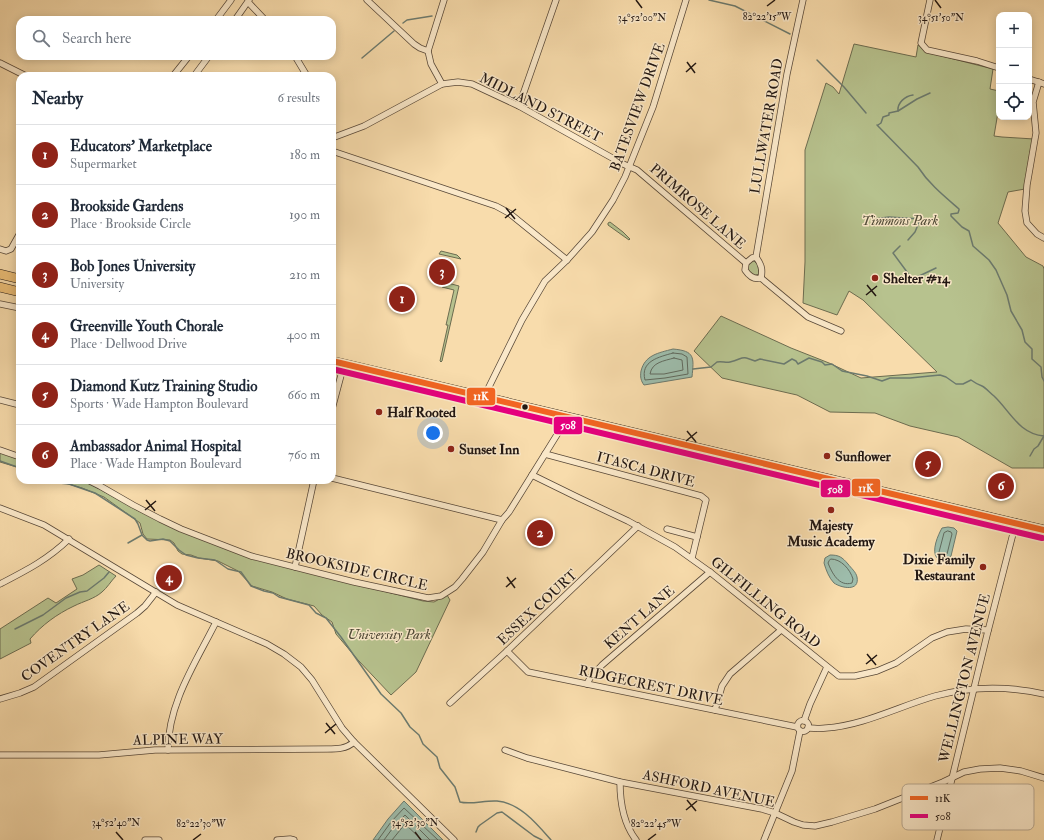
<!DOCTYPE html>
<meta charset="utf-8">
<style>
body{margin:0;font-family:"IM FELL Double Pica",serif;background:#f2f2f3;color:#1f2937}
.controls{position:absolute;right:12px;top:12px;display:grid;overflow:hidden;border-radius:8px;box-shadow:0 2px 10px #0003}
.controls button{width:36px;height:36px;display:grid;place-items:center;padding:0;border:0;border-bottom:1px solid #e0e1e3;background:#fff;color:#1f2937;font:20px sans-serif}
.you{position:absolute;left:433px;top:433px;width:14px;height:14px;margin:-10px;border:3px solid #fff;border-radius:50%;background:#1a73e8;box-shadow:0 0 0 6px #1a73e833}
.badge{display:grid;place-items:center;width:26px;height:26px;border-radius:50%;background:#8f2418;color:#fff;font-size:13px;font-weight:700}
.pin{position:absolute;translate:-50% -50%;border:2px solid #fff;box-shadow:0 1px 4px #0006}
.list{margin:0;padding:0;list-style:none}
h2{display:flex;justify-content:space-between;align-items:center;height:52px;margin:0;padding:0 16px;font-size:17px}
h2 small{font-size:13px;font-weight:400;color:#747a83}
.list li{display:grid;grid-template-columns:26px 1fr auto;gap:12px;align-items:center;box-sizing:border-box;height:60px;padding:0 16px;border-top:1px solid #e0e1e3}
.list b{display:block;font-size:15px;white-space:nowrap}
.list p{margin:0;font-size:13px;white-space:nowrap;color:#747a83}
.list em{font-size:13px;font-style:normal;color:#747a83}
.icon{flex:none;width:22px;height:22px;fill:none;stroke:currentColor;stroke-width:2;stroke-linecap:round;stroke-linejoin:round}
.map{position:relative;flex:none;width:1044px;height:840px;overflow:hidden}
.search{position:absolute;background:#fff;box-shadow:0 2px 10px #0003;left:16px;top:16px;width:320px;height:44px;display:flex;align-items:center;gap:10px;box-sizing:border-box;padding:0 14px;border-radius:12px;color:#747a83;font-size:15px}
.panel{position:absolute;background:#fff;box-shadow:0 2px 10px #0003;left:16px;top:72px;width:320px;height:412px;border-radius:12px}
.map>svg:first-child{display:block}
</style>
<div class="map">
<svg width="1044" height="840" viewBox="0 0 1044 840">
<rect width="100%" height="100%" fill="#f8dcac"/>
<filter id="stains"><feTurbulence type="fractalNoise" baseFrequency=".005" numOctaves="4"/><feColorMatrix values="0 0 0 0 .2 0 0 0 0 .09 0 0 0 0 .02 0 0 0 .5 -.17"/></filter>
<radialGradient id="worn" r=".72"><stop offset=".6" stop-color="#630" stop-opacity="0"/><stop offset="1" stop-color="#630" stop-opacity=".3"/></radialGradient>
<!-- green -->
<g fill="#b7c28e" stroke="#6c6c50">
<path d="M854,44L916,57L918,45L930,53L993,69L990,89L999,91V106L994,136L1002,137L1034,139L1025,189L1008,192L998,223L1026,257L1043,266L1044,269V468H1012L958,437L910,426L875,413L830,412L797,395L722,378L694,351L721,316L791,348L829,363L861,378L937,372L863,300L849,291L837,315L803,303L805,262V150L826,83L833,87L839,94Z"/>
<path d="M610,222L623,232L630,239L629,240L608,225V223Z"/>
<path d="M441,251L457,255L461,259L439,254Z"/>
<path d="M754,261L758,265L759,274L753,276L747,270C747,265 750,262 754,261Z"/>
<path d="M444,282L459,286L442,361L441,362L440,361L448,325H446L454,290L442,287Z"/>
<path d="M0,452L20,459V468L0,462Z"/>
<path d="M55,480H81L87,482L137,510L252,558L423,601L434,602L447,595L450,600L416,672L391,695L358,660L336,634L332,622L322,615L314,606L287,599L272,592L252,586L238,571L218,561L199,558L191,555L182,554L178,551L174,543L170,540L147,539L143,534L140,523L104,497L82,488Z"/>
<path d="M99,565L116,576C111,581 107,588 102,592C94,599 84,601 74,606C57,614 42,625 30,639L31,643L0,659V629L48,598L56,603L77,589L72,579L83,575Z"/>
</g>
<!-- water -->
<g fill="#9dbcab" stroke="#6c7a6e">
<path d="M673,349C695,351 694,357 692,377L644,385C641,381 640,377 641,371C645,355 658,353 673,349Z"/>
<path d="M948,527L954,528L957,531L951,556L945,560L937,558C931,551 938,535 942,528Z"/>
<path d="M830,555C839,555 842,557 848,564C851,568 856,572 857,577C860,592 841,588 834,583C829,578 826,570 824,563L825,558Z"/>
<path d="M404,801L443,840H373L388,819Z"/>
</g>
<g fill="none" stroke-linecap="round" stroke-linejoin="round">
<!-- shore -->
<g stroke="#606a5e" stroke-width="1">
<path d="M673,353L682,354L687,357L688,374L665,378L645,380C640,361 659,357 673,353Z"/>
<path d="M674,358L682,360L683,370L664,374H650C652,362 664,361 674,358Z"/>
<path d="M948,531L951,532L952,534L947,554L945,555H940L939,552L944,533Z"/>
<path d="M831,559C841,559 850,569 853,579L852,583C839,587 832,573 828,563L829,561Z"/>
<path d="M378,840L391,822L404,808L438,840"/>
<path d="M384,840L395,825L405,815L430,840"/>
<path d="M392,840L405,824L422,840"/>
</g>
<!-- stream -->
<g stroke="#6c7a6e" stroke-width="1.5">
<path d="M709,0L735,6L790,34"/>
<path d="M403,23L407,20L432,16"/>
<path d="M362,58L394,31"/>
<path d="M817,60L844,87L866,113"/>
<path d="M898,111C897,103 905,96 913,95"/>
<path d="M877,125L918,167C929,184 944,196 959,209V210L958,213L951,214V216L962,227L969,231L973,246L989,260L996,270L1007,295L1011,311L1022,330L1025,342L1032,349V359L1041,367L1042,377L1044,381"/>
<path d="M878,125L881,123L883,117L889,115V113L898,111L917,99L930,93"/>
<path d="M874,219L889,217L920,219"/>
<path d="M908,240L915,232L920,220"/>
<path d="M900,246L893,253L910,276"/>
<path d="M915,278L936,268"/>
<path d="M897,280L910,278"/>
<path d="M693,369L711,367L717,362C722,361 726,363 730,362C745,358 740,355 755,361L760,359L784,364L792,359L796,361L798,364L809,358L822,362L825,365L832,364L842,371L867,376L882,381L890,378H910L940,375L946,377L956,384H963L971,380C975,383 977,384 982,386C986,388 990,393 994,396C1010,411 1019,434 1044,436"/>
<path d="M1030,456L1034,449L1038,446L1044,436"/>
<path d="M0,461L20,468"/>
<path d="M51,480L59,483L69,484L95,493L135,519L138,524L142,535L147,540L150,541L163,539L170,541L179,550L186,555L198,558L215,560L228,569L241,572L251,586L264,591L273,593L279,597L309,605L316,613L326,618L341,637L381,694L401,713L410,727L419,735L423,744L437,757L440,768L455,787L460,802C471,805 485,800 497,801C520,803 537,824 551,840"/>
<path d="M128,543L142,535"/>
<path d="M15,629L43,615L66,598L80,592L87,591L104,578L109,572"/>
<path d="M476,832L478,827L480,825L497,813L502,812L534,836L542,840"/>
</g>
<!-- street casing -->
<g stroke="#584838" stroke-width="7">
<g id="street">
<path d="M367,0L414,44L420,48L428,51L431,64L442,84"/>
<path d="M930,0L921,43L927,50L977,61L999,68"/>
<path d="M248,2L265,20"/>
<path d="M216,20L231,0"/>
<path d="M235,20L249,0"/>
<path d="M428,51L444,0"/>
<path d="M295,56L307,76"/>
<path d="M0,63L26,76"/>
<path d="M173,76L189,56"/>
<path d="M194,76L209,56"/>
<path d="M1029,79L1044,84"/>
<path d="M1039,82L1033,102L1036,133L1027,185L1025,211L1027,223L1037,234L1044,238"/>
<path d="M519,106L556,0"/>
<path d="M332,138L364,126L442,84L458,82L472,84L519,106L623,164L637,170L746,263L745,270C749,276 754,280 761,278L808,317L841,331"/>
<path d="M332,151L496,206L509,213L567,260"/>
<path d="M0,249L6,251L11,249L20,233"/>
<path d="M756,257C761,264 763,269 761,278"/>
<path d="M746,263L752,258L756,257L787,74L803,0"/>
<path d="M0,304L20,308"/>
<path d="M484,397L522,320L545,281L567,260L592,232L613,200L625,177L653,107L686,0"/>
<path d="M0,400L20,405"/>
<path d="M332,409L344,364"/>
<path d="M0,450L20,457"/>
<path d="M545,454L701,496L706,500L692,558"/>
<path d="M532,475L579,498L628,521L675,547L710,572L839,676H855L877,671L896,663L932,638L947,632L966,629L988,630"/>
<path d="M332,478L502,520"/>
<path d="M88,480L100,486L133,505L160,519L181,529L251,556L354,582L428,598L441,596L455,587L462,579L483,552L502,520L509,512L568,417"/>
<path d="M0,508L44,525L177,605L267,644L284,654L301,667L312,680L342,728L354,742L454,840"/>
<path d="M667,529L697,537"/>
<path d="M295,567L314,480"/>
<path d="M0,584C27,570 47,560 69,539"/>
<path d="M507,651L528,672L797,727"/>
<path d="M587,684L590,678L602,665L710,572"/>
<path d="M0,699L20,693L34,687L137,613L145,606L156,592"/>
<path d="M450,703L507,651L638,526"/>
<path d="M715,710L722,686L730,674L781,630"/>
<circle cx="803" cy="726" r="5.5"/>
<path d="M804,721L810,704L827,667"/>
<path d="M808,728C814,728 820,729 826,728C862,726 900,706 935,696C971,686 1008,686 1044,694"/>
<path d="M168,750C168,703 196,662 216,622"/>
<path d="M505,750L527,758L620,782L762,809L775,813L794,822L803,825L815,826L832,822L875,809L943,782L964,772L980,769L1000,768L1021,771L1044,778"/>
<path d="M0,755H99L155,750L327,749C337,749 346,749 354,742"/>
<path d="M620,782C620,803 623,823 636,840"/>
<path d="M145,840H159"/>
<path d="M277,840L290,839L294,840"/>
<path d="M764,840L792,771L800,731"/>
<path d="M937,840L987,635L1016,522"/>
</g>
</g>
<!-- primary casing -->
<g stroke="#221712" stroke-width="10">
<g id="primary">
<path d="M0,274L20,279"/>
<path d="M0,287L20,292"/>
<path d="M332,361L1044,530"/>
</g>
</g>
<!-- street -->
<use href="#street" stroke="#fae8c9" stroke-width="5.5"/>
<!-- primary -->
<use href="#primary" stroke="#ecbe76" stroke-width="9"/>
<!-- bus-1 casing -->
<g stroke="#fae8c9" stroke-width="9">
<path id="bus-1" d="M332,361L1044,530"/>
</g>
<!-- bus-2 casing -->
<g stroke="#fae8c9" stroke-width="9">
<path id="bus-2" d="M332,369L1042,538"/>
</g>
<!-- bus-1 -->
<use href="#bus-1" stroke="#f26522" stroke-width="6"/>
<!-- bus-2 -->
<use href="#bus-2" stroke="#e5007d" stroke-width="6"/>
</g>
<!-- ticks -->
<path fill="none" stroke="#221712" stroke-width="1.5" d="M636,0L642,8M935,0L941,8M767,6L775,0M687,62L695,73M686,72L696,63M506,208L515,219M505,218L516,209M867,285L876,296M866,295L877,286M687,431L696,442M686,441L697,432M146,500L155,511M145,510L156,501M507,577L515,588M506,587L516,578M867,654L876,665M866,664L877,655M326,723L335,734M325,733L336,724M687,800L696,811M686,810L697,801M116,832L123,840M415,832L421,840M193,840L201,834M648,840L656,834"/>
<!-- markers -->
<g fill="#8f2418" stroke="#fae8c9" stroke-width="1.5">
<circle cx="875" cy="278" r="4"/>
<circle cx="379" cy="412" r="4"/>
<circle cx="451" cy="449" r="4"/>
<circle cx="827" cy="456" r="4"/>
<circle cx="831" cy="510" r="4"/>
<circle cx="983" cy="567" r="4"/>
</g>
<circle fill="#221712" stroke="#fae8c9" stroke-width="1.5" cx="525" cy="407" r="3.5"/>
<g text-anchor="middle" stroke-width="3" stroke-linejoin="round" paint-order="stroke">
<!-- street labels -->
<g font-size="14" fill="#221712" stroke="#fae8c9">
<text transform="translate(541 107) rotate(27)" y="5">MIDLAND STREET</text>
<text transform="translate(637 107) rotate(-70)" y="5">BATESVIEW DRIVE</text>
<text transform="translate(766 126) rotate(-80)" y="5">LULLWATER ROAD</text>
<text transform="translate(698 206) rotate(41)" y="5">PRIMROSE LANE</text>
<text transform="translate(646 469) rotate(15)" y="5">ITASCA DRIVE</text>
<text transform="translate(357 569) rotate(13)" y="5">BROOKSIDE CIRCLE</text>
<text transform="translate(766 602) rotate(39)" y="5">GILFILLING ROAD</text>
<text transform="translate(537 607) rotate(-43)" y="5">ESSEX COURT</text>
<text transform="translate(639 617) rotate(-41)" y="5">KENT LANE</text>
<text transform="translate(75 641) rotate(-35)" y="5">COVENTRY LANE</text>
<text transform="translate(964 678) rotate(-76)" y="5">WELLINGTON AVENUE</text>
<text transform="translate(651 685) rotate(12)" y="5">RIDGECREST DRIVE</text>
<text transform="translate(178 739) rotate(-1)" y="5">ALPINE WAY</text>
<text transform="translate(709 788) rotate(12)" y="5">ASHFORD AVENUE</text>
</g>
<!-- park labels -->
<g font-size="14" font-style="italic" fill="#4f4a37" stroke="#fae8c9">
<text x="900" y="225">Timmons Park</text>
<text x="389" y="639">University Park</text>
</g>
<!-- poi labels -->
<g font-size="14" font-weight="bold" fill="#221712" stroke="#fae8c9" text-anchor="start">
<text x="883" y="283">Shelter #14</text>
<text x="387" y="417">Half Rooted</text>
<text x="459" y="454">Sunset Inn</text>
<text x="835" y="461">Sunflower</text>
<text x="831" y="530" text-anchor="middle">Majesty<tspan x="831" dy="16">Music Academy</tspan></text>
<text x="975" y="564" text-anchor="end">Dixie Family<tspan x="975" dy="16">Restaurant</tspan></text>
</g>
</g>
<!-- legend -->
<rect x="902" y="784" width="132" height="46" rx="6" fill="#fae8c9" stroke="#b9a992" stroke-width="1"/>
<rect x="910" y="796" width="18" height="4" fill="#f26522"/>
<rect x="910" y="814" width="18" height="4" fill="#e5007d"/>
<g font-size="11" fill="#221712">
<text x="935" y="802">11K</text>
<text x="935" y="820">508</text>
</g>
<g font-size="10" text-anchor="middle" fill="#221712" stroke="#fae8c9" stroke-width="3" stroke-linejoin="round" paint-order="stroke">
<text x="767" y="20">82°22'15"W</text>
<text x="642" y="21">34°52'00"N</text>
<text x="941" y="21">34°51'50"N</text>
<text x="116" y="826">34°52'40"N</text>
<text x="415" y="826">34°52'30"N</text>
<text x="201" y="827">82°22'30"W</text>
<text x="656" y="827">82°22'45"W</text>
</g>
<g stroke="#fae8c9" stroke-width="1.5">
<rect x="466" y="387" width="30" height="19" rx="4" fill="#f26522"/>
<rect x="553" y="416" width="30" height="19" rx="4" fill="#e5007d"/>
<rect x="851" y="478" width="30" height="19" rx="4" fill="#f26522"/>
<rect x="820" y="479" width="31" height="19" rx="4" fill="#e5007d"/>
</g>
<g font-size="11" text-anchor="middle" font-weight="bold" fill="#fff">
<text x="481" y="400">11K</text>
<text x="568" y="429">508</text>
<text x="866" y="492">11K</text>
<text x="835" y="493">508</text>
</g>
<rect width="100%" height="100%" filter="url(#stains)"/>
<rect width="100%" height="100%" fill="url(#worn)"/>
</svg>
<div class="controls">
<button>+</button>
<button>−</button>
<button><svg class="icon" aria-label="locate" viewBox="0 0 24 24"><circle cx="12" cy="12" r="6"/><path d="M12 2v4M12 18v4M2 12h4M18 12h4"/></svg></button>
</div>
<div class="you"></div>
<div class="pin badge" style="left:402px;top:299px">1</div>
<div class="pin badge" style="left:540px;top:533px">2</div>
<div class="pin badge" style="left:442px;top:272px">3</div>
<div class="pin badge" style="left:169px;top:578px">4</div>
<div class="pin badge" style="left:928px;top:464px">5</div>
<div class="pin badge" style="left:1001px;top:486px">6</div>
<div class="search"><svg class="icon" aria-label="search" viewBox="0 0 24 24"><circle cx="10" cy="10" r="6"/><path d="M15 15l6 6"/></svg>Search here</div>
<section class="panel">
<h2>Nearby<small>6 results</small></h2>
<ul class="list">
<li><span class="badge">1</span><div><b>Educators' Marketplace</b><p>Supermarket</p></div><em>180 m</em></li>
<li><span class="badge">2</span><div><b>Brookside Gardens</b><p>Place · Brookside Circle</p></div><em>190 m</em></li>
<li><span class="badge">3</span><div><b>Bob Jones University</b><p>University</p></div><em>210 m</em></li>
<li><span class="badge">4</span><div><b>Greenville Youth Chorale</b><p>Place · Dellwood Drive</p></div><em>400 m</em></li>
<li><span class="badge">5</span><div><b>Diamond Kutz Training Studio</b><p>Sports · Wade Hampton Boulevard</p></div><em>660 m</em></li>
<li><span class="badge">6</span><div><b>Ambassador Animal Hospital</b><p>Place · Wade Hampton Boulevard</p></div><em>760 m</em></li>
</ul>
</section>
</div>
